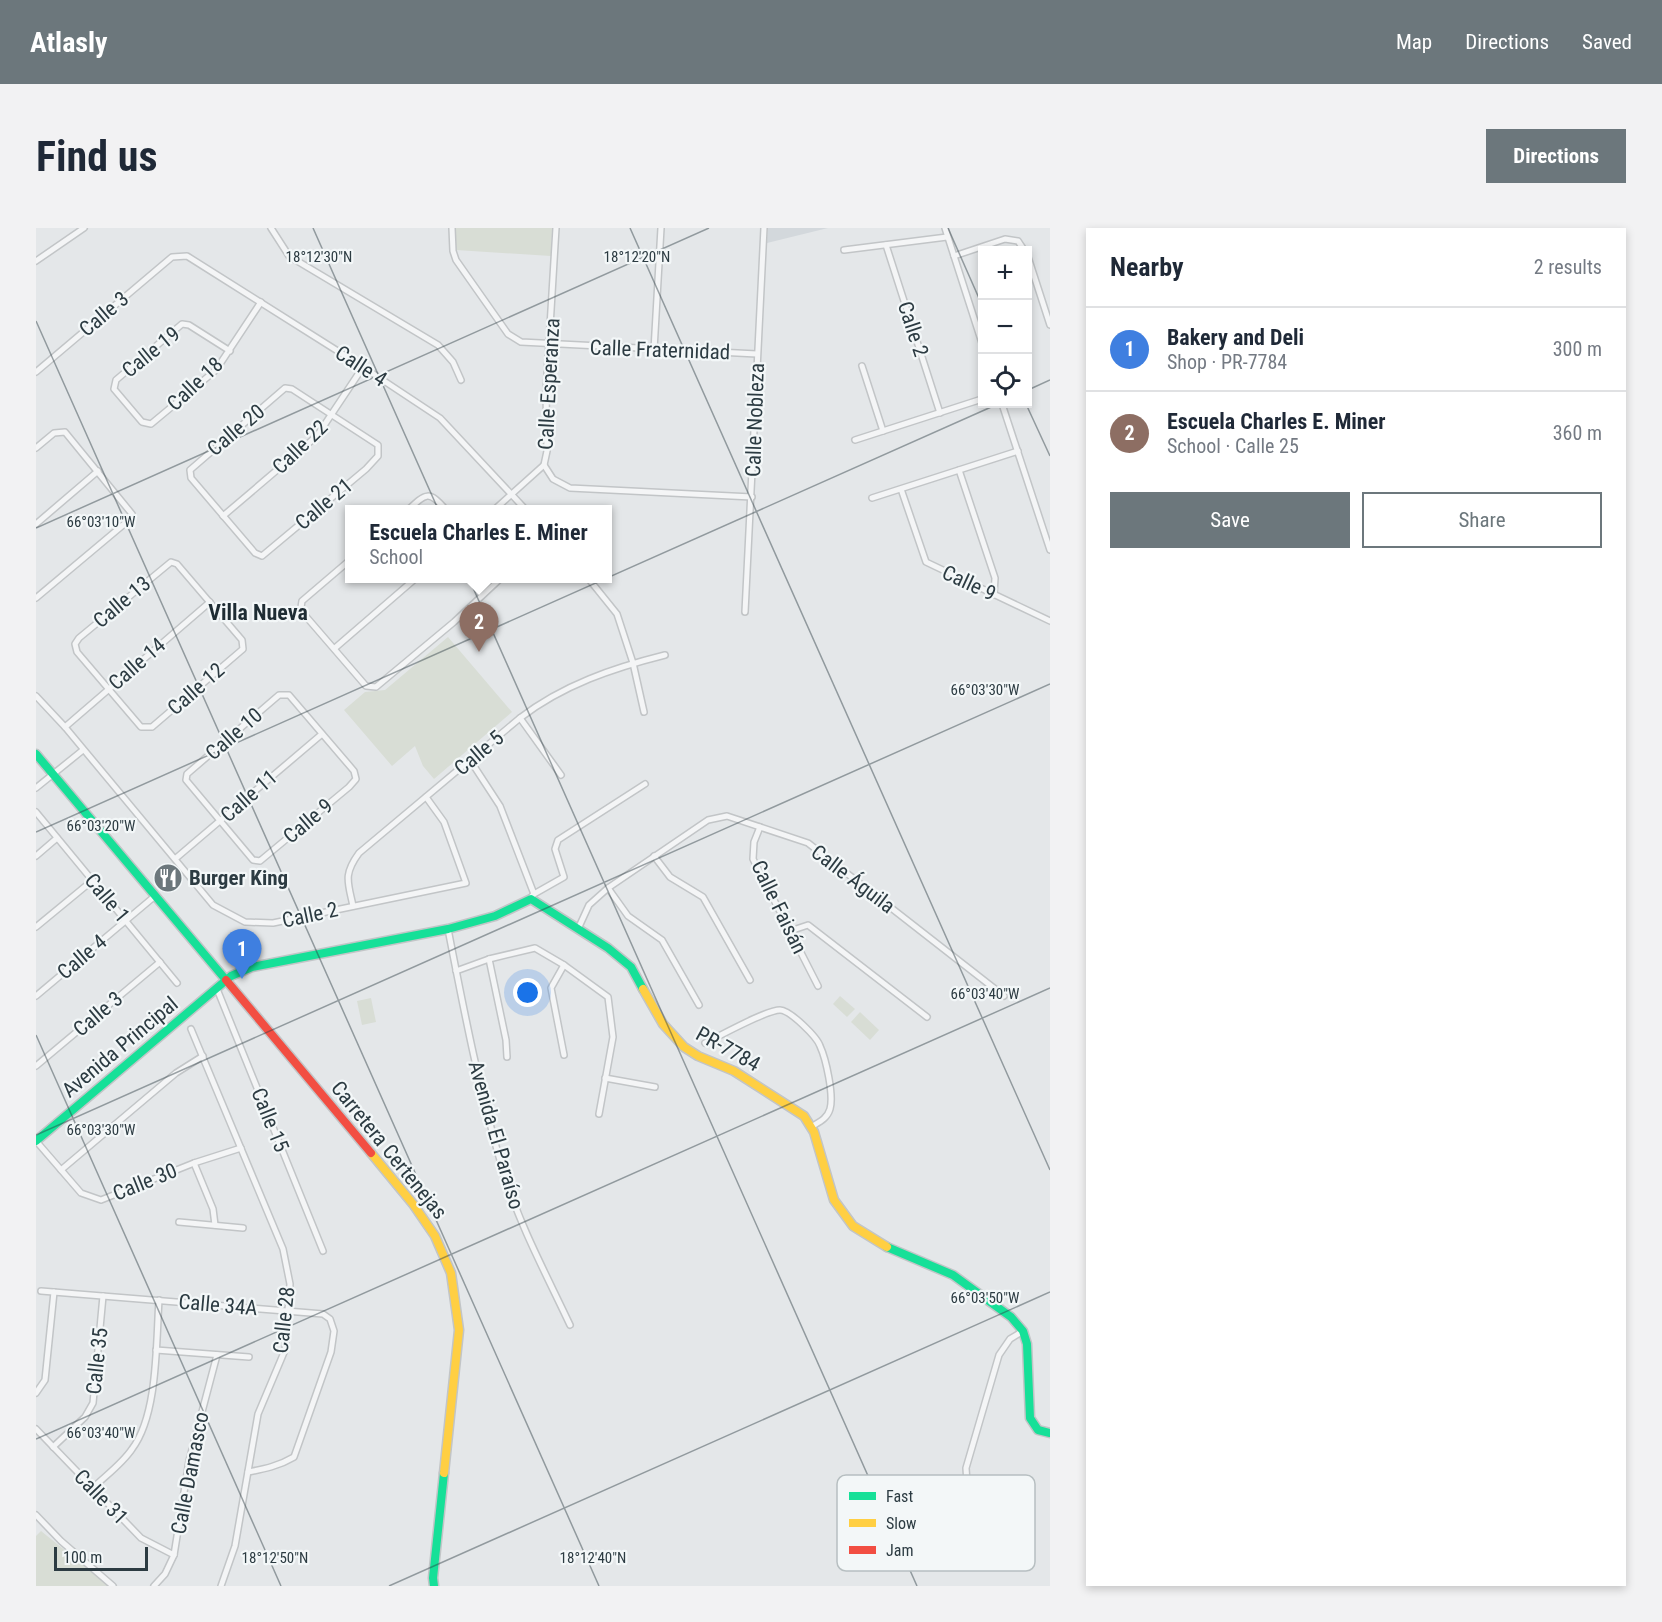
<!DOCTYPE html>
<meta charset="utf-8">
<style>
body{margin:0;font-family:"Roboto Condensed",sans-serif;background:#f2f2f3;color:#1f2937}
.controls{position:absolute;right:18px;top:18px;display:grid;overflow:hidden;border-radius:0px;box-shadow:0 3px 9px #0003}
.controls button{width:54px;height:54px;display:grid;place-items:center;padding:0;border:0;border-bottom:2px solid #e0e1e3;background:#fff;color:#1f2937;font:30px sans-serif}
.scale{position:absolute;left:18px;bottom:15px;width:94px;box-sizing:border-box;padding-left:6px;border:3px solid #2c3b42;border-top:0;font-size:16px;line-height:21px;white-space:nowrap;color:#2c3b42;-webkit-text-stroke:4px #f3f7f8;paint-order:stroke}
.you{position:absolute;left:492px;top:765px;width:21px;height:21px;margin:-15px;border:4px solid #fff;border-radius:50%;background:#1a73e8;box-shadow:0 0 0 9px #1a73e833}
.badge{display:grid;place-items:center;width:39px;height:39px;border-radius:50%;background:#6c777c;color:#fff;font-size:20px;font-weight:700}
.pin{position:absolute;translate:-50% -50px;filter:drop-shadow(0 2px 3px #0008)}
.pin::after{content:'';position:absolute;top:32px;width:21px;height:18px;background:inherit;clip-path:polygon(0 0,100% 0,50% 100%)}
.popup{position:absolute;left:309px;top:277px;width:267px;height:78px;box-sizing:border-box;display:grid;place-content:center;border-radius:0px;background:#fff;filter:drop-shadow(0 2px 4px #0005);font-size:20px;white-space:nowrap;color:#747a83}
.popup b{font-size:22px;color:#1f2937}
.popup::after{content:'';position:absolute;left:50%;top:100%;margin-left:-12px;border:12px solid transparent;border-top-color:#fff}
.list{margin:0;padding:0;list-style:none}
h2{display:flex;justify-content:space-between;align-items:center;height:78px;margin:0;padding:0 24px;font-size:26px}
h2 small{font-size:20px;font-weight:400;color:#747a83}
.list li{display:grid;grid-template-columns:39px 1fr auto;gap:18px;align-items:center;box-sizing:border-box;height:84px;padding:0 24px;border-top:2px solid #e0e1e3}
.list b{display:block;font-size:22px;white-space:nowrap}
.list p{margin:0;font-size:20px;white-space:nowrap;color:#747a83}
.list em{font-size:20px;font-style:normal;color:#747a83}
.actions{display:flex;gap:12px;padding:18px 24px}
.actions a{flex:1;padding:14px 0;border:2px solid #6c777c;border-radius:0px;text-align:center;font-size:21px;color:#6c777c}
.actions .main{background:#6c777c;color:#fff}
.icon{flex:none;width:33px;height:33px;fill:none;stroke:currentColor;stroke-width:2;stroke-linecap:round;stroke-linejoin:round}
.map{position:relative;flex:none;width:1014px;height:1358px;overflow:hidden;border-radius:0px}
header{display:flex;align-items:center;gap:36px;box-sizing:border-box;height:84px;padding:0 30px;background:#6c777c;color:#fff}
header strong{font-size:28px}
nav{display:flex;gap:33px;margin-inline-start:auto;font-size:21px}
.intro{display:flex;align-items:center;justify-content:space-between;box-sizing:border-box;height:144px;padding:0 36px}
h1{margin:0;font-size:42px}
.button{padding:15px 27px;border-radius:0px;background:#6c777c;color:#fff;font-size:21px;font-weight:700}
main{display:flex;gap:36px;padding:0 36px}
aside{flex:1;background:#fff;border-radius:0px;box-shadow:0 3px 9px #0003}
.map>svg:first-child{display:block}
</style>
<header>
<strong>Atlasly</strong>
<nav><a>Map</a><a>Directions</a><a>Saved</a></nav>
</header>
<div class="intro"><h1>Find us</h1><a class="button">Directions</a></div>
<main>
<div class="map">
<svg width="1014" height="1358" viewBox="0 0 1014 1358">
<rect width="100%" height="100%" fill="#e4e7e9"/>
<!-- built -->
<path fill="#d3d8dc" d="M732,0H792L731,15Z"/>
<!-- green -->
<g fill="#d8ddd5">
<path d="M419,0H516L515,28L420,22Z"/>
<path d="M412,409L476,484L398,551L387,538L379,518L356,538L308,482L329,464L349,462Z"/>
<path d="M804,768L819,781L811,789L797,776Z"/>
<path d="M335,770L340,794L326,797L321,773Z"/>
<path d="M824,784L843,802L834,812L815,794Z"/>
<path d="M5,1303L73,1358H0V1308Z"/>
</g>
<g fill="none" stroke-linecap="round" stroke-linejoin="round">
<!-- street casing -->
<g stroke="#c2c5c7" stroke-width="8">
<g id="street">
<path d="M235,0L253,28L402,117L417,134L425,152"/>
<path d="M416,0L417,23L420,32L472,106L485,114L721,126"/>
<path d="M520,0L510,164L511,223L508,237L517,251L534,260L716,269"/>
<path d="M909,0L946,115"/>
<path d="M850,17L904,185"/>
<path d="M808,22L911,9"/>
<path d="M918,28L969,11L982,13L988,22"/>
<path d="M992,29L1014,97"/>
<path d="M0,33L48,0"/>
<path d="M618,122L625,0"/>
<path d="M194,123L153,97L146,96L80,152L78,161L106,194L115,196L180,142L225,74"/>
<path d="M826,138L847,203"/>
<path d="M0,144L136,29L151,28L327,139L404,190L490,282"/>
<path d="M249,160L256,161L342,217V228L330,241L226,328L219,325L155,250L154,242Z"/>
<path d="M966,176L1014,322"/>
<path d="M819,212L946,171"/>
<path d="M0,220L18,205L29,204L96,286L93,292L0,370"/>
<path d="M923,242L959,350L958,367"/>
<path d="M865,261L890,334L1014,393"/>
<path d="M836,270L982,223"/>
<path d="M372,282C390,265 393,262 410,282"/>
<path d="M458,282L508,237"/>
<path d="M187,288L281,208L327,139"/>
<path d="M0,296L62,243"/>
<path d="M314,332L266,373L265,379L267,385L330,458L340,459L418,394L465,350"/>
<path d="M135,334L141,336L206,412L207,421L116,499H105L41,424L39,416L43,410Z"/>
<path d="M552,350L581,386L597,435L608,484"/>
<path d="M709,384L728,0"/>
<path d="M299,420L380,350"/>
<path d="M243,467H253L318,543L320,551L313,559L224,633L217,632L150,552L151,546Z"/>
<path d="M0,468L29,499L177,677L209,694L237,695L430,655L408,594L390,569"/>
<path d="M484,490L525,547"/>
<path d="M29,499L174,374"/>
<path d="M434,532L464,578L498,666L496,668"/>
<path d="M0,560L47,522"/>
<path d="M0,584L141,755"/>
<path d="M724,599L718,614L717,631L782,758"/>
<path d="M0,628L21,610"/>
<path d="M618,628L634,649L667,669L714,752"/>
<path d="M139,631L286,506"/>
<path d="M572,660L592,688L626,712L663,777"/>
<path d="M498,666L528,649L519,621L522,612L609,556"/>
<path d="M317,678C312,654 307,647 323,625L484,490C527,457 577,440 629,427"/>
<path d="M0,699L57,652"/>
<path d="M412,701C428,783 444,866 468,946C484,998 511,1048 534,1097"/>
<path d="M542,701L553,677L572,660L672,592L691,588L772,615L968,768"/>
<path d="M754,703L772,697L891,789"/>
<path d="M453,731L470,812L471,829"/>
<path d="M420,743L453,731L499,720L528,737L572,769L577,809L563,886"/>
<path d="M181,761L287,1023"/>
<path d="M0,768L119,668"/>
<path d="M155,801L247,1021L254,1056L249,1122L222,1186L199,1318L185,1358"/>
<path d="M669,815C684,808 730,782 744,782C754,782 781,809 784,818C790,831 798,867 794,881C791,891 783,894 775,899"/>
<path d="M528,827L515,760L528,737"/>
<path d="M0,838L124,734"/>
<path d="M569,850L619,859"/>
<path d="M0,913L45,965L65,972L158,935L205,920"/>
<path d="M158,935L177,981L179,997"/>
<path d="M25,942L140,845L167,828"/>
<path d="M143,994L207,1000"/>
<path d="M5,1063L287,1086L294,1091L298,1103L295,1124L258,1229C243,1238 228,1241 212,1244"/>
<path d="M120,1122L213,1129"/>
<path d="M0,1165L9,1152L18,1064"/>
<path d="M0,1201L105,1310L138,1327"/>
<path d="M17,1219L49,1189L57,1175L67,1068"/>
<path d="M57,1260C69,1248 86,1236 96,1221C122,1187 120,1115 123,1072"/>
<path d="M0,1287L25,1313L77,1358"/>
<path d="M941,1289L931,1255L930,1240L963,1127L974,1111L987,1103"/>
<path d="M118,1358L129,1346L138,1327L153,1233L181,1127"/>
</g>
</g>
<!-- fast casing -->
<g stroke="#c2c5c7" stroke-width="11">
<g id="fast">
<path d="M0,526L190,752"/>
<path d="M0,913L195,748L216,739L412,701L459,688L495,671L572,720L595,739L607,761"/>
<path d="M851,1019L917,1047L975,1089L987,1103L991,1116L994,1190L1002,1202L1014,1205"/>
<path d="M398,1358L397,1350L408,1245"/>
</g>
</g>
<!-- slow casing -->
<g stroke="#c2c5c7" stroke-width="11">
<g id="slow">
<path d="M607,761L627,796L648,819L662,828L698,843L768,888L778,904L798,972L817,998L851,1019"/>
<path d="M335,925L377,976L399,1008L415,1045L423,1102L408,1245"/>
</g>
</g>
<!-- jam casing -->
<g stroke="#c2c5c7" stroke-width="11">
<path id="jam" d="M190,752L335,925"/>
</g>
<!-- street -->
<use href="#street" stroke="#f4f5f6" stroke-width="5"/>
<!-- fast -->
<use href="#fast" stroke="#16e098" stroke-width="8"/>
<!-- slow -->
<use href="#slow" stroke="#ffcf43" stroke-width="8"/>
<!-- jam -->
<use href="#jam" stroke="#f24e42" stroke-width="8"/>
</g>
<!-- ticks -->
<path fill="none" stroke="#2c3b42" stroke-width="1.5" stroke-opacity="0.45" d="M277,0L881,1358M594,0L1014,942M912,0L946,77M0,93L563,1358M992,162L1014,152M990,176L1014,228M0,300L673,0M0,604L962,176M0,807L245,1358M0,907L1014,456M0,1211L1014,760M353,1358L1014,1064"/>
<!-- icons -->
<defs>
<g id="restaurant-disc" transform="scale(1.5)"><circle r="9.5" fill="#6c777c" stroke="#f3f7f8"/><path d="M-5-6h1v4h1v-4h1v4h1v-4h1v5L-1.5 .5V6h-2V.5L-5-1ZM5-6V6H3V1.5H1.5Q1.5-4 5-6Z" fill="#fff"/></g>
</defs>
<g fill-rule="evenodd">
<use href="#restaurant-disc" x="132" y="650"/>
</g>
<g text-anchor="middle" stroke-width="4.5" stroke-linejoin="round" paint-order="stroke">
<!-- street labels -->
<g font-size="21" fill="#2c3b42" stroke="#f3f7f8">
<text transform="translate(68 86) rotate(-40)" y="7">Calle 3</text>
<text transform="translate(877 101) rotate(72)" y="7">Calle 2</text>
<text transform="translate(624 122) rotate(2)" y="7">Calle Fraternidad</text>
<text transform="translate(115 124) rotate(-39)" y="7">Calle 19</text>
<text transform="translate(325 138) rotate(33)" y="7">Calle 4</text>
<text transform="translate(159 156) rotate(-43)" y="7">Calle 18</text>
<text transform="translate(513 156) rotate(-87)" y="7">Calle Esperanza</text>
<text transform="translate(719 192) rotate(-88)" y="7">Calle Nobleza</text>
<text transform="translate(200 202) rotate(-40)" y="7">Calle 20</text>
<text transform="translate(264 219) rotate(-44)" y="7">Calle 22</text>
<text transform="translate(288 276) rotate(-40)" y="7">Calle 21</text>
<text transform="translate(933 355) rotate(25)" y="7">Calle 9</text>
<text transform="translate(86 374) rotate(-40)" y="7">Calle 13</text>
<text transform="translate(101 436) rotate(-41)" y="7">Calle 14</text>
<text transform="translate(160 461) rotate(-41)" y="7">Calle 12</text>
<text transform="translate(198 506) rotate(-41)" y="7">Calle 10</text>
<text transform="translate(443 525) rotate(-40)" y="7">Calle 5</text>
<text transform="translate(213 568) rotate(-41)" y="7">Calle 11</text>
<text transform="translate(272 593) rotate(-40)" y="7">Calle 9</text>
<text transform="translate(817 651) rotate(37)" y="7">Calle Águila</text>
<text transform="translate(71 670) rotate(50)" y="7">Calle 1</text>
<text transform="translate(743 679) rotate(64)" y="7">Calle Faisán</text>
<text transform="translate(274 687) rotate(-12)" y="7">Calle 2</text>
<text transform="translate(46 729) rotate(-40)" y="7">Calle 4</text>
<text transform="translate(62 786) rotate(-40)" y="7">Calle 3</text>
<text transform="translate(84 819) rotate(-40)" y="7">Avenida Principal</text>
<text transform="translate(692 821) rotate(29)" y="7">PR-7784</text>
<text transform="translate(234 892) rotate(68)" y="7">Calle 15</text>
<text transform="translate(460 907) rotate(74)" y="7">Avenida El Paraíso</text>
<text transform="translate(353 922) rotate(51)" y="7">Carretera Certenejas</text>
<text transform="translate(109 954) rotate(-22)" y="7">Calle 30</text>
<text transform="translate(182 1077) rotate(5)" y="7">Calle 34A</text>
<text transform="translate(248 1092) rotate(-84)" y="7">Calle 28</text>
<text transform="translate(61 1133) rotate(-84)" y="7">Calle 35</text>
<text transform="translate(154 1245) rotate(-79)" y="7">Calle Damasco</text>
<text transform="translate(65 1269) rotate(46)" y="7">Calle 31</text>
</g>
<!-- poi labels -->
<g font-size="21" font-weight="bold" fill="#2c3b42" stroke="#f3f7f8" text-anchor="start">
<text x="153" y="657">Burger King</text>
</g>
<!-- neighbourhood labels -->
<g font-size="22" font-weight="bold" fill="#1e2c33" stroke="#f3f7f8">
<text x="222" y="392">Villa Nueva</text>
</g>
</g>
<!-- legend -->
<rect x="801" y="1247" width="198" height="96" rx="9" fill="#f3f7f8" stroke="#b7bfc1" stroke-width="1.5"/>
<rect x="813" y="1264" width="27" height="8" fill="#16e098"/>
<rect x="813" y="1291" width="27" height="8" fill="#ffcf43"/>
<rect x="813" y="1318" width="27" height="8" fill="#f24e42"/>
<g font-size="16" fill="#2c3b42">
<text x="850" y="1274">Fast</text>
<text x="850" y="1301">Slow</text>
<text x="850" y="1328">Jam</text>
</g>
<g font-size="15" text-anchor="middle" fill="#2c3b42" stroke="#f3f7f8" stroke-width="4.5" stroke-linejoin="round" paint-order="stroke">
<text x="283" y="34">18°12'30"N</text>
<text x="601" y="34">18°12'20"N</text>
<text x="65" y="299">66°03'10"W</text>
<text x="949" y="467">66°03'30"W</text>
<text x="65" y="603">66°03'20"W</text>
<text x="949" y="771">66°03'40"W</text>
<text x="65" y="907">66°03'30"W</text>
<text x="949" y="1075">66°03'50"W</text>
<text x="65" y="1210">66°03'40"W</text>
<text x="239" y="1335">18°12'50"N</text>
<text x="557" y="1335">18°12'40"N</text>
</g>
</svg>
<div class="controls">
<button>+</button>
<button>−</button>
<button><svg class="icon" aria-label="locate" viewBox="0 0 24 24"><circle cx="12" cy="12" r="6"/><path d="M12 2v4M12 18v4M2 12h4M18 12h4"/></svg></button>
</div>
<div class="scale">100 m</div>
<div class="you"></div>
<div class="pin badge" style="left:206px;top:751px;background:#3f7fe0">1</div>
<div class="pin badge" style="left:443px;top:424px;background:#8d6e63">2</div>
<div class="popup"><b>Escuela Charles E. Miner</b>School</div>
</div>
<aside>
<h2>Nearby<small>2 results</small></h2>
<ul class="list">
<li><span class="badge" style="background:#3f7fe0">1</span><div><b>Bakery and Deli</b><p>Shop · PR-7784</p></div><em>300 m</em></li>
<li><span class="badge" style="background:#8d6e63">2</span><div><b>Escuela Charles E. Miner</b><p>School · Calle 25</p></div><em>360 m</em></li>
</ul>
<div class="actions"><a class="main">Save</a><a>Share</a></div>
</aside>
</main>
